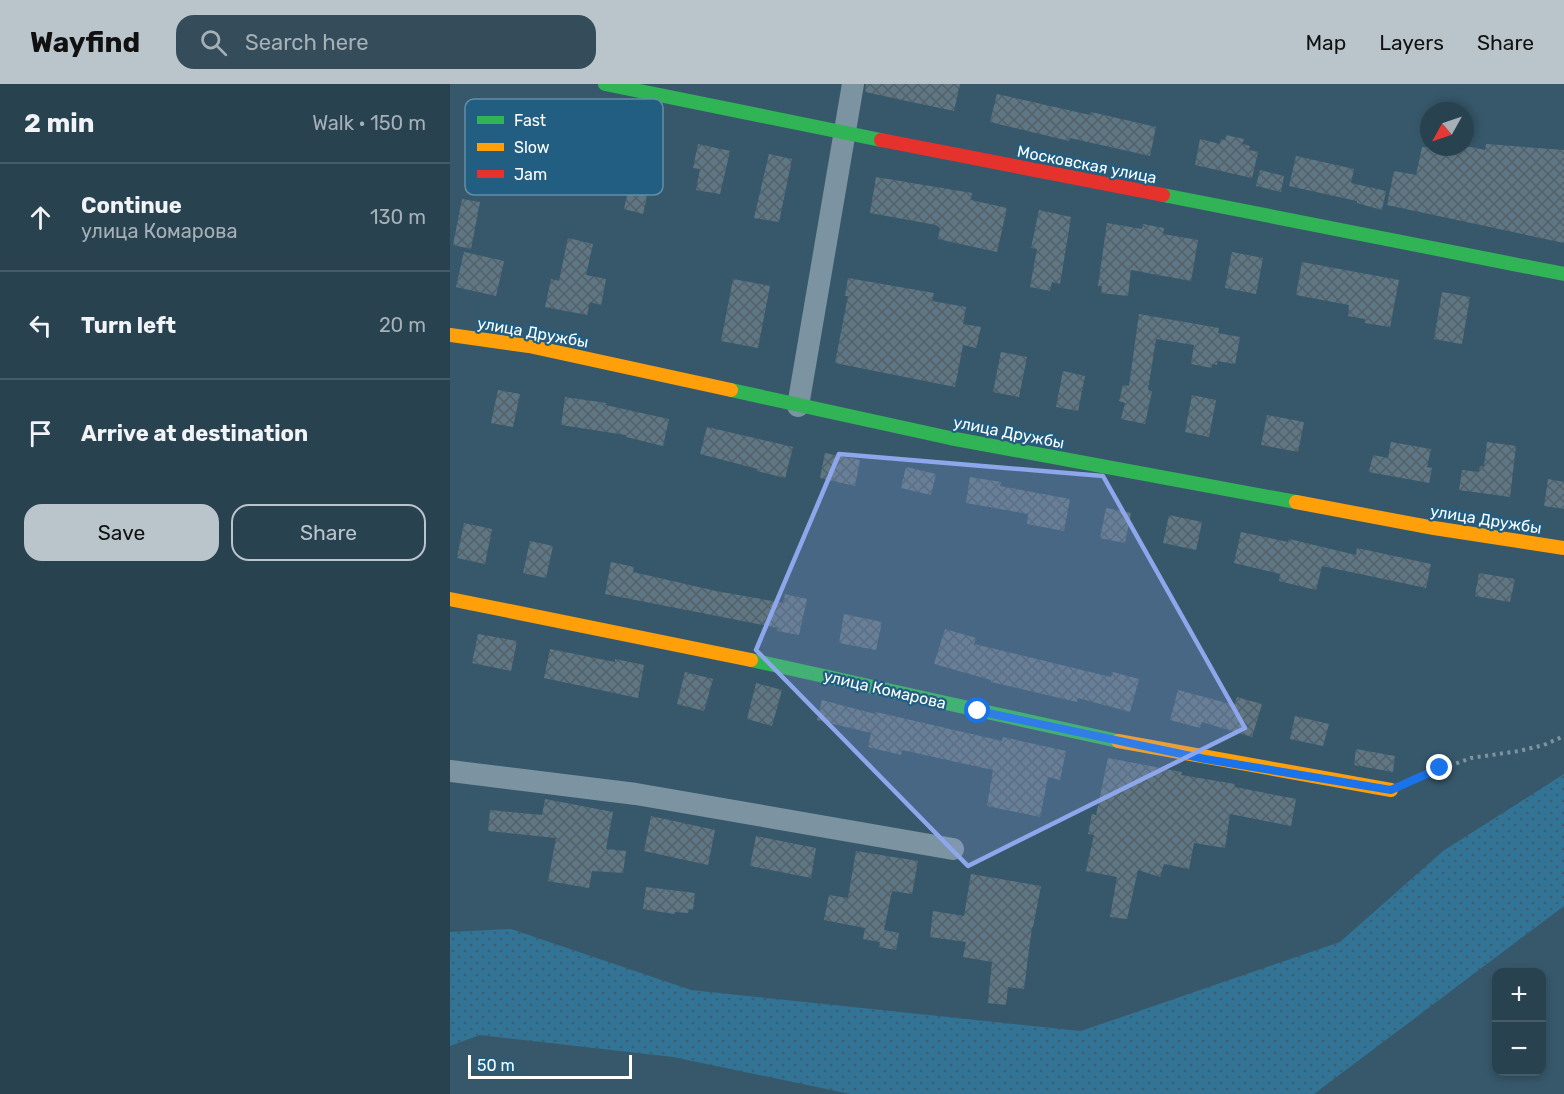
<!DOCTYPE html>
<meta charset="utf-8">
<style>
body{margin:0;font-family:Rubik,sans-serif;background:#354d5a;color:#f1f3f6}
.controls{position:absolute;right:18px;bottom:18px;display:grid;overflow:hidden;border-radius:12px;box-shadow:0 3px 9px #0003}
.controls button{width:54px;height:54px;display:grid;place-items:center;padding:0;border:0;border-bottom:2px solid #455b67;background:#294250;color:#f1f3f6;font:30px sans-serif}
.compass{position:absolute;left:970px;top:18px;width:54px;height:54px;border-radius:50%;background:#294250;box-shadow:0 3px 9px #0003;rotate:230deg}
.scale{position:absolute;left:18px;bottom:15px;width:164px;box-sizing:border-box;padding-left:6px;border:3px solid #fff;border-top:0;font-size:16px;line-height:21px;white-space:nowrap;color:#fff;-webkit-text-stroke:4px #215e81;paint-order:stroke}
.stop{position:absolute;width:18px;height:18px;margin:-14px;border:4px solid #1a73e8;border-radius:50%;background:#fff}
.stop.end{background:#1a73e8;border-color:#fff;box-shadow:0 2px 6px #0008}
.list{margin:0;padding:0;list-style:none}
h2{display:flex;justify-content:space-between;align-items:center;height:78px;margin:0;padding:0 24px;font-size:26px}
h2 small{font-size:20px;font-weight:400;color:#a5b0b7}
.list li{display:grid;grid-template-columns:39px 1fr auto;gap:18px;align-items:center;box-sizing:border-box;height:108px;padding:0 24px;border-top:2px solid #455b67}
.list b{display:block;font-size:22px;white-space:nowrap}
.list p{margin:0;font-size:20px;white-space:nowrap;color:#a5b0b7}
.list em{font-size:20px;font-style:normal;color:#a5b0b7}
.actions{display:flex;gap:12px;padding:18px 24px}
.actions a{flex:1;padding:14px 0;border:2px solid #b9c5cb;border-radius:18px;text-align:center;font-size:21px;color:#b9c5cb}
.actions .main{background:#b9c5cb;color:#111}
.icon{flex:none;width:33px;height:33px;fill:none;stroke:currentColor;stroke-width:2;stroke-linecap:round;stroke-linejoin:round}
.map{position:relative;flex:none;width:1114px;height:1010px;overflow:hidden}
header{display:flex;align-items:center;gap:36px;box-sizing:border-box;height:84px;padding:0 30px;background:#b9c5cb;color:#111}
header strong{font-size:28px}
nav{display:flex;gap:33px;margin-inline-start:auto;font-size:21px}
.search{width:420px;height:54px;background:#354d5a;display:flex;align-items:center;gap:15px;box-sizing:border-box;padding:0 21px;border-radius:18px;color:#a5b0b7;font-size:22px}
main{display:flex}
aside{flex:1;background:#294250}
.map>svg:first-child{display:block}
</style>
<header>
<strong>Wayfind</strong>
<div class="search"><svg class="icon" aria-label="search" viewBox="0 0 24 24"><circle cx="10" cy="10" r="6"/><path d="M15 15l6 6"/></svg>Search here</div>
<nav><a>Map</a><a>Layers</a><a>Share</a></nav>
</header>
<main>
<aside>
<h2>2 min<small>Walk · 150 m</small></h2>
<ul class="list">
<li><svg class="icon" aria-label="ahead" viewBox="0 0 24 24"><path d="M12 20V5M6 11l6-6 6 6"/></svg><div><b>Continue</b><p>улица Комарова</p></div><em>130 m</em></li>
<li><svg class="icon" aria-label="left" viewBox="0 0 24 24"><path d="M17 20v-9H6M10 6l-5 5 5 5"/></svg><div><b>Turn left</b></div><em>20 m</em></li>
<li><svg class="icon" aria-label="arrive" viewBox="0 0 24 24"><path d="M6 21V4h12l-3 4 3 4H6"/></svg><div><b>Arrive at destination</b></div></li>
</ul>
<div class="actions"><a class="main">Save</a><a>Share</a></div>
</aside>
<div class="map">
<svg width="1114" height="1010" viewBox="0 0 1114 1010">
<defs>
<pattern id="grass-dots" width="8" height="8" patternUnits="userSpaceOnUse" patternTransform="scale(1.5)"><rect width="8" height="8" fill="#317496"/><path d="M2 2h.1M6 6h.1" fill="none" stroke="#415c6a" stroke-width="1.8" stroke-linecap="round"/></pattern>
<pattern id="building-cross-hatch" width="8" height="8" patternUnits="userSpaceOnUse" patternTransform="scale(1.5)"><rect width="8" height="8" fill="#5e7785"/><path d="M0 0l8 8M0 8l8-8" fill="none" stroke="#545f66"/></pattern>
</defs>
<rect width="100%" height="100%" fill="#37586b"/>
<!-- grass -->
<path fill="url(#grass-dots)" d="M1114,690V822L864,1010H400L223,973L30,951L0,962V848L61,845L241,906L631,947L890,858L993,767Z"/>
<!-- building -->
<g fill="url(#building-cross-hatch)">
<path d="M416,0H510L504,27L415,8Z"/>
<path d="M547,10L640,31L641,28L706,43L700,72L620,54L619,57L540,38Z"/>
<path d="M187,45L211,50L193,130L174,125L182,90L172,88L177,66L182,67Z"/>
<path d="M776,51L794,55L792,60L800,62L799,66L808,68L802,94L745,81L750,55L770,60L771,55L775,56Z"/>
<path d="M248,60L280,67L270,110L246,106L250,85L243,84Z"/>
<path d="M1036,60L1114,66V159L937,121L944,87L966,91L972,63H1022L1035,66Z"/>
<path d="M319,70L342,75L329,138L304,134Z"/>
<path d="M846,72L904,85L901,99L936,107L932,126L907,119V117L839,102Z"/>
<path d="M810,86L834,92L831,108L806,102Z"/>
<path d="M426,93L522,109L521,116L557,124L547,168L488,155L490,144L486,141L420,129Z"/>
<path d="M12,115L30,118L21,165L3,161Z"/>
<path d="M589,126L621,133L610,200L602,198L600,207L580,203L587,165L581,164Z"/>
<path d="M657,139L692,145L693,140L714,144L713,150L748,156L741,197L681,186L678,212L651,209L652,202H648Z"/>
<path d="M118,154L143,160L136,191L156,195L151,221L140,218L137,231L95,223L101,195L109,197Z"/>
<path d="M14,168L54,177L46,212L6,203Z"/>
<path d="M782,168L813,174L806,210L775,204Z"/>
<path d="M852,178L949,196L940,243L915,239V235L898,232L899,221L846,211Z"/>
<path d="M398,194L484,209L482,217L516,223L513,240L531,243L526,264L513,261L505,303L385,279L398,212H395Z"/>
<path d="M283,195L320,202L308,264L271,257Z"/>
<path d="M992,208L1020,213L1012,260L984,255Z"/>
<path d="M689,230L769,244L768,249L790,253L785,280L767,277V281L762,280V284L741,280L744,261L706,255L698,306L702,307L695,340L671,335L675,319L669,317L673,301L679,302Z"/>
<path d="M551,268L577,273L569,313L543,308Z"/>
<path d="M613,287L635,292L628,327L606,323Z"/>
<path d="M48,306L70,310L63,343L41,339Z"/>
<path d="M742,311L766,316L759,353L735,348Z"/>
<path d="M115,313L156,319L155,321L219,335L213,362L176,353V351L111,341Z"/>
<path d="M817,331L854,338L848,368L811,361Z"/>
<path d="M257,343L343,363L335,394L307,387L308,385L250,370Z"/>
<path d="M941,358L981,365L977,383L982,384L979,399L919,388L923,371L938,374Z"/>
<path d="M1037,358L1066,362L1060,413L1009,406L1012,386L1029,388L1030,382H1034Z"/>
<path d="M375,369L410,376L405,402L370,394Z"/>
<path d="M456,383L486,390L481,411L451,404Z"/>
<path d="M520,393L551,398L550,402L620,415L614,447L577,440L578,430L516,419Z"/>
<path d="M1098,395L1114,398V425L1094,422Z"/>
<path d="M656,424L681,429L675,459L650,454Z"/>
<path d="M719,431L752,438L746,466L713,459Z"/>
<path d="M14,439L42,445L35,480L7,474Z"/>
<path d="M791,448L838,458L839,455L906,471L907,464L981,480L976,504L872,482L866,506L829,497L830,490L784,479Z"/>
<path d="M80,457L103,462L96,494L73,489Z"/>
<path d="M161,478L184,483L183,488L266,507L333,519L335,510L357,515L349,551L327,547L328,544L155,510Z"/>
<path d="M1029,489L1065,495L1060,518L1025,512Z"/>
<path d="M394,530L432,538L426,566L389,559Z"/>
<path d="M495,545L526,554L524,560L661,593L663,588L689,595L680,628L628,614L627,618L541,598V596L484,580Z"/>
<path d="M28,550L67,557L61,587L22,579Z"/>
<path d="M100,565L165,578V575L194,581L188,614L94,594Z"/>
<path d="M235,588L263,595L254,627L227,620Z"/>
<path d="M306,599L332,606L322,642L297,635Z"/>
<path d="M728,606L784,621L787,613L812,620L802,653L752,638L750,644L720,636Z"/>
<path d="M372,616L425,630L426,628L552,657L553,653L616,667L610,696L598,693L590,733L537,722L543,686L452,666L451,671L418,663L421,649L367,636Z"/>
<path d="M845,632L879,640L873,662L840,655Z"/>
<path d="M906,665L945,672L943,688L904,681Z"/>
<path d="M658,674L732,688L731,691L785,700V703L846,715L841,742L780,730L775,764L744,759L739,785L714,780L710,793L688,786L677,835L660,833L667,793L636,787L644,751L638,750L642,730L646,731Z"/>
<path d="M95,715L163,728L156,765L176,767L173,789L142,787L139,804L98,797L106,754L38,747L40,726L92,731Z"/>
<path d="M201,732L265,746L258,781L194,767Z"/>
<path d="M306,752L366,764L361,794L300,782Z"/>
<path d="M406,767L468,777L462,810L442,807L434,846L449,849L446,866L429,863L430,858L413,855L415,844L374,836L379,811L398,814Z"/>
<path d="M521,790L591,802L583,843H582L574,905L558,903L556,921L538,919L542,878L513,873L516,858L480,853L483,827L514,832Z"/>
<path d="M196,803L245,809L243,826L239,825L238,829L225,828L224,830L193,825Z"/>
</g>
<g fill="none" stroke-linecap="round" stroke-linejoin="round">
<!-- path -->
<path stroke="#7c94a1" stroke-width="4" stroke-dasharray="3 4.5" stroke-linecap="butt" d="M964,695L1021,674L1069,667L1094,661L1114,652"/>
<!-- street -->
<g stroke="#7c94a1" stroke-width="22">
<path d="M348,322L403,0"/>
<path d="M0,687L186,710L503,765"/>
</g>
<!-- fast -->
<g stroke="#30b455" stroke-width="14">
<path d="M155,0L431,56"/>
<path d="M713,111L1114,190"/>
<path d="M281,306L500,354L846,418"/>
<path d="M301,576L668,657"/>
</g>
<!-- slow -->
<g stroke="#ff9f0a" stroke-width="14">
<path d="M0,251L79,262L281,306"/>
<path d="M846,418L984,444L1114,464"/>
<path d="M0,515L301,576"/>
<path d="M668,657L941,706"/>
</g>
<!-- jam -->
<path stroke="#e5322d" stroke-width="14" d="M431,56L713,111"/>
</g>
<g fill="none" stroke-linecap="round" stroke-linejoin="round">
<!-- route -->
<path stroke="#1a73e8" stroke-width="8" d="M528,627L755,675L941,706L990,684"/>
</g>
<!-- marked area -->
<path fill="#8ea6ec" fill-opacity="0.2" stroke="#8ea6ec" stroke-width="4.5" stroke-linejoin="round" d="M389,370L653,392L795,644L518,782L306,566Z"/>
<g text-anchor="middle" stroke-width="4.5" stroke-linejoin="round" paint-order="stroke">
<!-- street labels -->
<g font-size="16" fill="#fff" stroke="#215e81">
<text transform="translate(637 80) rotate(11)" y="6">Московская улица</text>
<text transform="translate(83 248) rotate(10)" y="6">улица Дружбы</text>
<text transform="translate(559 348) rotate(11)" y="6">улица Дружбы</text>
<text transform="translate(1036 435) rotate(9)" y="6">улица Дружбы</text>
<text transform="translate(435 605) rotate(13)" y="6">улица Комарова</text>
</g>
</g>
<!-- legend -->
<rect x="15" y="15" width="198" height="96" rx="9" fill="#215e81" stroke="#648ea7" stroke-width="1.5"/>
<rect x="27" y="32" width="27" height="8" fill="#30b455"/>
<rect x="27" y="59" width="27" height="8" fill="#ff9f0a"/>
<rect x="27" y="86" width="27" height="8" fill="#e5322d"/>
<g font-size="16" fill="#fff">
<text x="64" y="42">Fast</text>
<text x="64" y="69">Slow</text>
<text x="64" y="96">Jam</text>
</g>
</svg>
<div class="controls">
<button>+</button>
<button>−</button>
</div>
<svg class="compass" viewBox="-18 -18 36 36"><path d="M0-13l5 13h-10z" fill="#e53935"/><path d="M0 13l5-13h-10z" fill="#a5b0b7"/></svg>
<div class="scale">50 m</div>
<div class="stop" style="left:528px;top:627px"></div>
<div class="stop end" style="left:990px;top:684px"></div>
</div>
</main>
